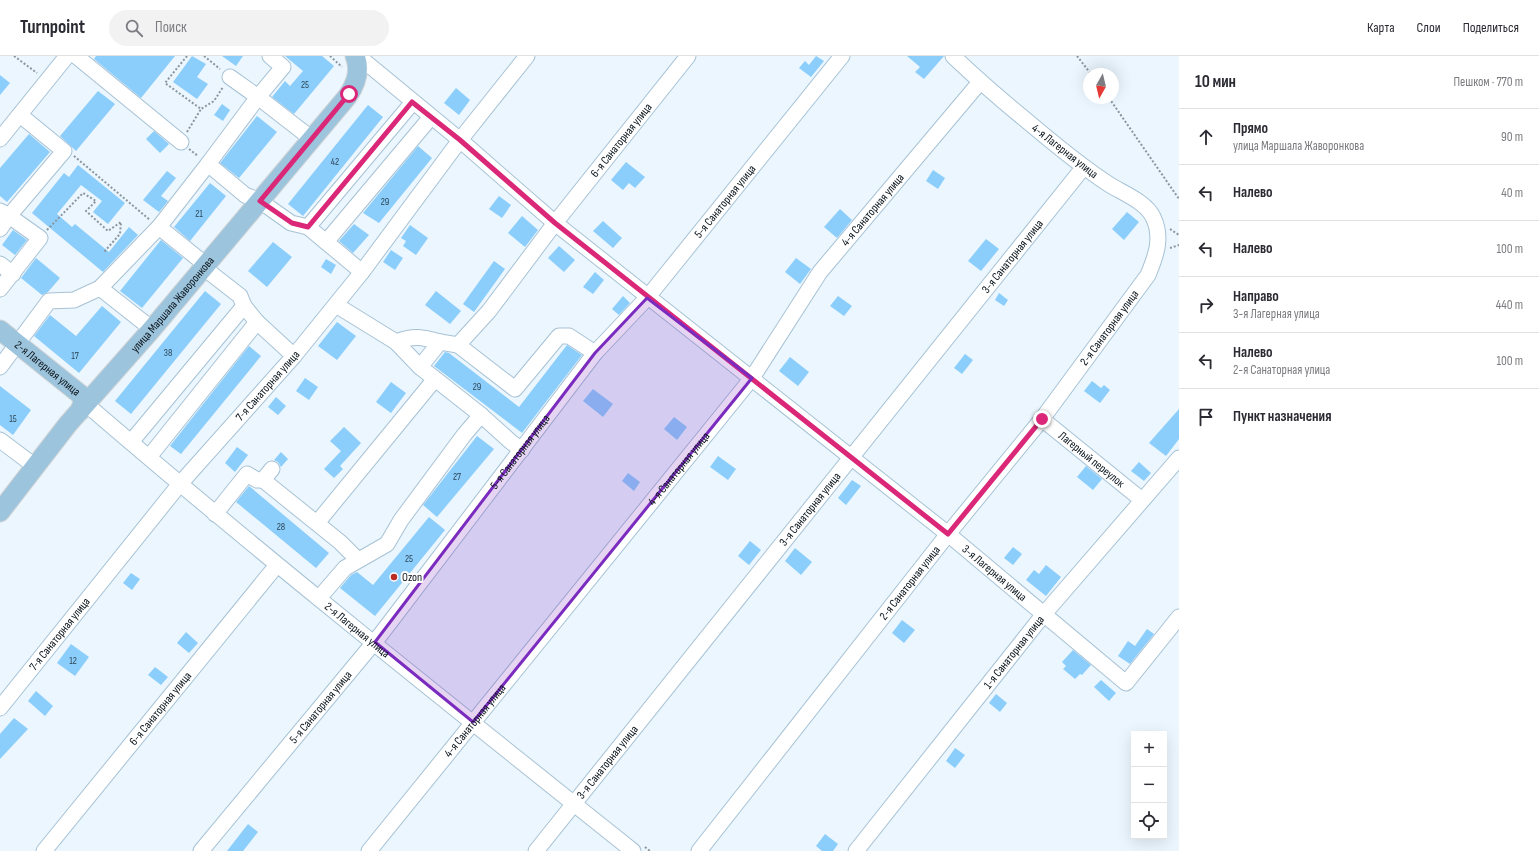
<!DOCTYPE html>
<html lang="ru">
<meta charset="utf-8">
<style>
body{margin:0;font-family:"Sofia Sans Condensed",sans-serif;background:#f2f2f3;color:#2b2b33}
.controls{position:absolute;right:12px;bottom:12px;display:grid;overflow:hidden;border-radius:0px;box-shadow:0 4px 16px #0002}
.controls button{width:36px;height:36px;display:grid;place-items:center;padding:0;border:0;border-bottom:1px solid #e1e1e2;background:#fff;color:#2b2b33;font:20px sans-serif}
.compass{position:absolute;left:1083px;top:12px;width:36px;height:36px;border-radius:50%;background:#fff;box-shadow:0 4px 16px #0002;rotate:188deg}
.stop{position:absolute;width:12px;height:12px;margin:-9px;border:3px solid #db2777;border-radius:50%;background:#fff}
.stop.end{background:#db2777;border-color:#fff;box-shadow:0 1px 4px #0008}
.list{margin:0;padding:0;list-style:none}
h2{display:flex;justify-content:space-between;align-items:center;height:52px;margin:0;padding:0 16px;font-size:17px}
h2 small{font-size:13px;font-weight:400;color:#7c7c81}
.list li{display:grid;grid-template-columns:26px 1fr auto;gap:12px;align-items:center;box-sizing:border-box;height:56px;padding:0 16px;border-top:1px solid #e1e1e2}
.list b{display:block;font-size:15px;white-space:nowrap}
.list p{margin:0;font-size:13px;white-space:nowrap;color:#7c7c81}
.list em{font-size:13px;font-style:normal;color:#7c7c81}
.icon{flex:none;width:22px;height:22px;fill:none;stroke:currentColor;stroke-width:2;stroke-linecap:round;stroke-linejoin:round}
.map{position:relative;flex:none;width:1179px;height:795px;overflow:hidden}
header{display:flex;align-items:center;gap:24px;box-sizing:border-box;height:56px;padding:0 20px;background:#fff;border-bottom:1px solid #e1e1e2}
header strong{font-size:19px}
nav{display:flex;gap:22px;margin-inline-start:auto;font-size:14px}
.search{width:280px;height:36px;background:#f2f2f3;display:flex;align-items:center;gap:10px;box-sizing:border-box;padding:0 14px;border-radius:22px;color:#7c7c81;font-size:15px}
main{display:flex}
aside{flex:1;background:#fff}
.map>svg:first-child{display:block}
</style>
<header>
<strong>Turnpoint</strong>
<div class="search"><svg class="icon" aria-label="search" viewBox="0 0 24 24"><circle cx="10" cy="10" r="6"/><path d="M15 15l6 6"/></svg>Поиск</div>
<nav><a>Карта</a><a>Слои</a><a>Поделиться</a></nav>
</header>
<main>
<div class="map">
<svg width="1179" height="795" viewBox="0 0 1179 795">
<rect width="100%" height="100%" fill="#ebf6fe"/>
<!-- building -->
<g fill="#8ccefb">
<path d="M96,0H175L141,42L94,3Z"/>
<path d="M192,0L206,8L197,21L208,28L197,43L173,26Z"/>
<path d="M222,0H243L236,10Z"/>
<path d="M285,0H322L334,10L294,58L272,41L285,25L290,30L303,15Z"/>
<path d="M816,0L824,5L811,21L799,12L805,5L809,9Z"/>
<path d="M907,0H944L924,23L915,16L920,11Z"/>
<path d="M0,19L10,27L0,39Z"/>
<path d="M456,32L470,44L459,59L444,47Z"/>
<path d="M98,35L115,48L76,95L60,80Z"/>
<path d="M222,48L230,54L223,65L214,59Z"/>
<path d="M368,49L383,61L303,160L288,148Z"/>
<path d="M257,60L277,76L239,122L220,107Z"/>
<path d="M154,75L169,88L160,97L146,83Z"/>
<path d="M29,78L50,96L7,146L0,140V112Z"/>
<path d="M418,90L432,102L379,167L363,157Z"/>
<path d="M626,106L645,121L635,132L629,127L623,134L611,124Z"/>
<path d="M78,109L125,147L108,168L93,156L102,145L81,129L57,158L72,171L75,168L109,196L129,171L138,179L103,216L32,157L64,117L69,121Z"/>
<path d="M933,114L945,122L938,133L926,125Z"/>
<path d="M167,115L176,122L161,140L168,145L159,156L143,144Z"/>
<path d="M210,127L226,140L190,185L174,171Z"/>
<path d="M499,140L511,149L502,162L489,153Z"/>
<path d="M840,153L852,164L837,182L824,171Z"/>
<path d="M1127,156L1139,166L1124,184L1112,173Z"/>
<path d="M522,160L538,174L525,191L508,177Z"/>
<path d="M603,165L622,182L613,192L593,175Z"/>
<path d="M354,168L369,179L353,197L339,185Z"/>
<path d="M410,169L428,182L416,199L403,190L406,185L401,182Z"/>
<path d="M13,174L27,184L15,199L2,189Z"/>
<path d="M986,183L999,193L981,215L968,205Z"/>
<path d="M161,184L183,202L142,252L120,235Z"/>
<path d="M273,186L292,201L267,231L248,215Z"/>
<path d="M559,190L575,204L564,216L548,202Z"/>
<path d="M391,194L403,202L395,214L383,206Z"/>
<path d="M36,202L60,222L48,236L42,239L21,222Z"/>
<path d="M796,202L811,213L800,228L785,216Z"/>
<path d="M326,203L336,209L331,218L321,211Z"/>
<path d="M494,205L505,213L474,256L463,248Z"/>
<path d="M595,216L604,224L593,238L583,231Z"/>
<path d="M205,235L221,248L131,358L115,345Z"/>
<path d="M436,235L461,255L450,268L425,249Z"/>
<path d="M999,237L1008,244L1004,250L995,244Z"/>
<path d="M623,240L630,247L619,259L612,253Z"/>
<path d="M838,240L852,250L844,260L830,250Z"/>
<path d="M102,250L121,266L79,317L34,280L50,259L76,280Z"/>
<path d="M337,266L356,280L337,304L318,290Z"/>
<path d="M567,289L582,299L522,377L434,310L445,296L449,297L519,351Z"/>
<path d="M249,290L261,300L181,398L170,390Z"/>
<path d="M965,298L973,304L962,318L954,312Z"/>
<path d="M790,301L809,316L798,330L779,315Z"/>
<path d="M305,322L318,331L309,344L296,335Z"/>
<path d="M1092,325L1101,332L1104,329L1110,334L1100,347L1084,335Z"/>
<path d="M391,326L406,337L391,357L376,346Z"/>
<path d="M0,330L31,354L13,379L0,369Z"/>
<path d="M593,333L613,348L603,361L583,345Z"/>
<path d="M276,341L286,350L278,359L268,351Z"/>
<path d="M1179,353V383L1166,400L1149,387Z"/>
<path d="M674,361L687,371L677,384L664,373Z"/>
<path d="M344,371L361,387L340,410L343,413L334,422L324,413L341,395L330,385Z"/>
<path d="M477,380L494,393L437,461L423,449Z"/>
<path d="M237,391L248,399L235,416L225,407Z"/>
<path d="M281,396L288,403L281,411L278,406L274,404Z"/>
<path d="M718,400L736,413L728,424L710,411Z"/>
<path d="M1139,406L1151,417L1144,425L1131,415Z"/>
<path d="M1086,410L1102,423L1093,434L1077,421Z"/>
<path d="M628,417L640,426L634,435L622,425Z"/>
<path d="M852,424L861,430L846,449L838,442Z"/>
<path d="M249,430L329,497L316,512L236,446Z"/>
<path d="M429,461L445,474L375,560L340,532L351,519L357,516L373,529Z"/>
<path d="M750,485L761,494L749,509L738,500Z"/>
<path d="M1013,491L1022,498L1013,509L1004,502Z"/>
<path d="M795,492L812,506L801,519L785,505Z"/>
<path d="M1046,509L1061,521L1046,540L1026,524L1034,514L1039,518Z"/>
<path d="M131,517L140,523L132,534L123,527Z"/>
<path d="M902,564L915,574L904,587L892,577Z"/>
<path d="M1147,573L1154,578L1130,608L1118,600L1128,585L1135,590Z"/>
<path d="M186,576L198,587L189,597L177,587Z"/>
<path d="M71,588L89,601L75,620L57,607Z"/>
<path d="M1073,594L1091,609L1082,619L1080,618L1075,623L1063,613L1066,610L1062,606Z"/>
<path d="M155,611L168,621L161,629L148,619Z"/>
<path d="M1101,624L1116,637L1109,645L1094,631Z"/>
<path d="M36,635L53,650L45,660L28,645Z"/>
<path d="M996,638L1007,647L1000,656L989,647Z"/>
<path d="M14,662L28,673L0,703V678Z"/>
<path d="M955,692L965,699L955,712L946,705Z"/>
<path d="M248,768L258,776L243,795H227Z"/>
<path d="M825,778L838,788L833,795H822L816,790Z"/>
</g>
<g fill="none" stroke-linecap="round" stroke-linejoin="round">
<!-- minor casing -->
<g stroke="#a7c2d5" stroke-width="17">
<g id="minor">
<path d="M76,0L181,86"/>
<path d="M270,0L283,11L258,41L312,83"/>
<path id="s1" d="M358,0L460,84L555,167L948,478L1126,627L1179,561"/>
<path d="M230,21L258,41L208,108L245,139L260,145L291,167L308,171L413,46"/>
<path d="M0,83L67,0"/>
<path d="M0,155L9,160L64,95L20,59"/>
<path d="M159,171L206,209"/>
<path d="M308,171L362,216"/>
<path d="M0,173L9,160L40,182L0,233"/>
<path d="M326,186L431,61"/>
<path d="M0,208L13,218"/>
<path d="M204,212L240,240L244,250"/>
<path d="M336,249L396,286"/>
<path d="M152,273L100,232L159,171L208,108"/>
<path d="M458,289L440,286L420,311L481,359L511,386L522,394"/>
<path id="s2" d="M595,297L569,280H559L515,333L458,289L489,255L555,167L688,0"/>
<path d="M0,311L49,245L74,244L100,232"/>
<path d="M420,311L396,286C414,279 422,281 440,286"/>
<path id="s3" d="M83,348H86C265,502 449,648 633,795"/>
<path id="s4" d="M1042,363L1142,444"/>
<path d="M0,384L36,411"/>
<path d="M131,386L244,250L257,266L294,300"/>
<path d="M149,401L257,266"/>
<path d="M272,413L263,424L340,486L358,504"/>
<path d="M215,458L247,418L257,424H263"/>
<path d="M317,467L435,323"/>
<path d="M319,542L345,512L387,488L401,464L464,379L481,359"/>
<path id="s5" d="M0,652L179,429L294,300L362,216L460,84L527,0"/>
<path id="s6" d="M44,795L277,509"/>
<path id="s7" d="M201,795L381,578L595,297L647,242L842,0"/>
<path id="s8" d="M369,795L752,322L820,216L980,26"/>
<path id="s9" d="M536,795L1083,112"/>
<path id="s10" d="M699,795L948,478L1042,363L1148,219C1156,200 1163,181 1153,161C1146,146 1123,137 1110,129C1082,111 1058,91 1033,70C1005,47 978,24 953,0"/>
<path id="s11" d="M856,795L1044,558L1179,402"/>
</g>
</g>
<!-- major casing -->
<g stroke="#d3d5d6" stroke-width="21">
<g id="major">
<path id="s12" d="M0,274L81,339L83,346L80,355"/>
<path id="s13" d="M0,456L68,368L152,273L347,41C356,28 361,15 355,0"/>
</g>
</g>
<!-- path -->
<g stroke="#8a959c" stroke-width="2" stroke-dasharray="2 2" stroke-linecap="butt">
<path d="M14,0L37,17"/>
<path d="M187,0L165,27L201,53L214,45L223,31"/>
<path d="M204,0L220,13"/>
<path d="M330,0L342,11"/>
<path d="M1077,0L1091,18"/>
<path d="M1109,42L1179,143"/>
<path d="M187,76L201,53"/>
<path d="M189,93L198,100"/>
<path d="M74,100L150,164"/>
<path d="M1170,173L1179,179"/>
<path d="M47,174L83,137L96,145L86,155L108,175L121,166L120,178L104,196"/>
<path d="M1170,192L1179,189"/>
<path d="M645,791L650,795"/>
</g>
<!-- minor -->
<use href="#minor" stroke="#fff" stroke-width="15"/>
<!-- major -->
<use href="#major" stroke="#9dc4dd" stroke-width="19"/>
</g>
<g fill="none" stroke-linecap="round" stroke-linejoin="round">
<!-- route -->
<path stroke="#db2777" stroke-width="5" d="M349,38L260,145L292,167L308,171L412,46L460,84L555,167L948,478L1042,363"/>
</g>
<!-- marked area -->
<path fill="#7b2cbf" fill-opacity="0.2" stroke="#7b2cbf" stroke-width="3" stroke-linejoin="round" d="M647,242L752,322L473,666L375,586L595,297Z"/>
<!-- markers -->
<circle fill="#ba2c23" stroke="#fff" stroke-width="1.5" cx="394" cy="521" r="4"/>
<g text-anchor="middle" stroke-width="4" stroke-linejoin="round" paint-order="stroke">
<!-- number labels -->
<g font-size="10" fill="#2b4354">
<text x="305" y="32">25</text>
<text x="335" y="109">42</text>
<text x="385" y="149">29</text>
<text x="199" y="161">21</text>
<text x="168" y="300">38</text>
<text x="75" y="303">17</text>
<text x="477" y="334">29</text>
<text x="13" y="366">15</text>
<text x="457" y="424">27</text>
<text x="281" y="474">28</text>
<text x="409" y="506">25</text>
<text x="73" y="608">12</text>
</g>
<!-- street labels -->
<g font-size="12" fill="#0b151c" stroke="#fff">
<text dy="4" stroke="none"><textPath href="#s2" startOffset="444">6-я Санаторная улица</textPath></text>
<text transform="translate(1065 95) rotate(38)" y="4">4-я Лагерная улица</text>
<text dy="4" stroke="none"><textPath href="#s7" startOffset="835">5-я Санаторная улица</textPath></text>
<text dy="4" stroke="none"><textPath href="#s8" startOffset="816">4-я Санаторная улица</textPath></text>
<text dy="4" stroke="none"><textPath href="#s9" startOffset="762">3-я Санаторная улица</textPath></text>
<text dy="4" stroke="none"><textPath href="#s13" startOffset="270">улица Маршала Жаворонкова</textPath></text>
<text dy="4" stroke="none"><textPath href="#s10" startOffset="665">2-я Санаторная улица</textPath></text>
<text dy="4" stroke="none"><textPath href="#s12" startOffset="61">2-я Лагерная улица</textPath></text>
<text dy="4" stroke="none"><textPath href="#s5" startOffset="419">7-я Санаторная улица</textPath></text>
<text dy="4" stroke="none"><textPath href="#s7" startOffset="511">5-я Санаторная улица</textPath></text>
<text dy="4" stroke="none"><textPath href="#s4" startOffset="64">Лагерный переулок</textPath></text>
<text dy="4" stroke="none"><textPath href="#s8" startOffset="492">4-я Санаторная улица</textPath></text>
<text dy="4" stroke="none"><textPath href="#s9" startOffset="438">3-я Санаторная улица</textPath></text>
<text dy="4" stroke="none"><textPath href="#s1" startOffset="820">3-я Лагерная улица</textPath></text>
<text dy="4" stroke="none"><textPath href="#s10" startOffset="341">2-я Санаторная улица</textPath></text>
<text dy="4" stroke="none"><textPath href="#s3" startOffset="356">2-я Лагерная улица</textPath></text>
<text dy="4" stroke="none"><textPath href="#s5" startOffset="95">7-я Санаторная улица</textPath></text>
<text dy="4" stroke="none"><textPath href="#s11" startOffset="254">1-я Санаторная улица</textPath></text>
<text dy="4" stroke="none"><textPath href="#s6" startOffset="184">6-я Санаторная улица</textPath></text>
<text dy="4" stroke="none"><textPath href="#s7" startOffset="187">5-я Санаторная улица</textPath></text>
<text dy="4" stroke="none"><textPath href="#s8" startOffset="168">4-я Санаторная улица</textPath></text>
<text dy="4" stroke="none"><textPath href="#s9" startOffset="114">3-я Санаторная улица</textPath></text>
</g>
<!-- poi labels -->
<g font-size="12" fill="#0b151c" stroke="#fff" text-anchor="start">
<text x="402" y="525">Ozon</text>
</g>
</g>
</svg>
<div class="controls">
<button>+</button>
<button>−</button>
<button><svg class="icon" aria-label="locate" viewBox="0 0 24 24"><circle cx="12" cy="12" r="6"/><path d="M12 2v4M12 18v4M2 12h4M18 12h4"/></svg></button>
</div>
<svg class="compass" viewBox="-18 -18 36 36"><path d="M0-13l5 13h-10z" fill="#e53935"/><path d="M0 13l5-13h-10z" fill="#7c7c81"/></svg>
<div class="stop" style="left:349px;top:38px"></div>
<div class="stop end" style="left:1042px;top:363px"></div>
</div>
<aside>
<h2>10 мин<small>Пешком · 770 m</small></h2>
<ul class="list">
<li><svg class="icon" aria-label="ahead" viewBox="0 0 24 24"><path d="M12 20V5M6 11l6-6 6 6"/></svg><div><b>Прямо</b><p>улица Маршала Жаворонкова</p></div><em>90 m</em></li>
<li><svg class="icon" aria-label="left" viewBox="0 0 24 24"><path d="M17 20v-9H6M10 6l-5 5 5 5"/></svg><div><b>Налево</b></div><em>40 m</em></li>
<li><svg class="icon" aria-label="left" viewBox="0 0 24 24"><path d="M17 20v-9H6M10 6l-5 5 5 5"/></svg><div><b>Налево</b></div><em>100 m</em></li>
<li><svg class="icon" aria-label="right" viewBox="0 0 24 24"><path d="M7 20v-9h11M14 6l5 5-5 5"/></svg><div><b>Направо</b><p>3-я Лагерная улица</p></div><em>440 m</em></li>
<li><svg class="icon" aria-label="left" viewBox="0 0 24 24"><path d="M17 20v-9H6M10 6l-5 5 5 5"/></svg><div><b>Налево</b><p>2-я Санаторная улица</p></div><em>100 m</em></li>
<li><svg class="icon" aria-label="arrive" viewBox="0 0 24 24"><path d="M6 21V4h12l-3 4 3 4H6"/></svg><div><b>Пункт назначения</b></div></li>
</ul>
</aside>
</main>
